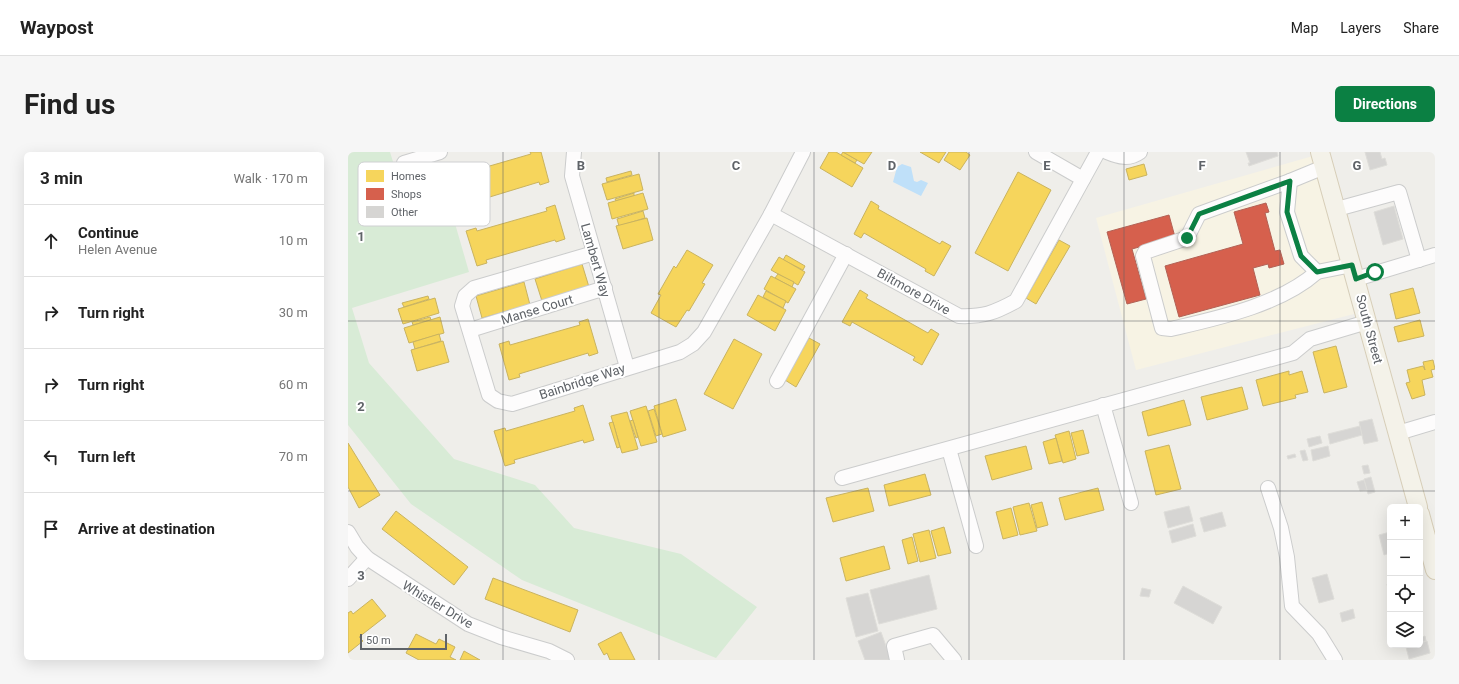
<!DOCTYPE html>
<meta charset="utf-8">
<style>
body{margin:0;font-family:Roboto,sans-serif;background:#f6f6f6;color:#222}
.controls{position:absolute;right:12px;bottom:12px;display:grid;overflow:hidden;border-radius:6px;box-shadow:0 4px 16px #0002}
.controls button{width:36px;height:36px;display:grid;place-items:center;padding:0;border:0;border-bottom:1px solid #e0e0e0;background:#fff;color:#222;font:20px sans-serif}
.scale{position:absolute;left:12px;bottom:10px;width:87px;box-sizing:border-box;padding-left:4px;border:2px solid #5f6368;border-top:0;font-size:11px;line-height:14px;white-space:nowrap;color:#5f6368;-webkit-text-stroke:3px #fff;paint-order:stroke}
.stop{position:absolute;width:12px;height:12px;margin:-9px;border:3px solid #0b8043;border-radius:50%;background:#fff}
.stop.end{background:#0b8043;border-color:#fff;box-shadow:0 1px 4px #0008}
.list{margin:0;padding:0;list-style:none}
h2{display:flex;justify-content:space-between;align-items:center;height:52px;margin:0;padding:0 16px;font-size:17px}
h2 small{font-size:13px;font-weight:400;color:#767676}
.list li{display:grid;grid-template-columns:26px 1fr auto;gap:12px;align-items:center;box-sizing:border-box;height:72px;padding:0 16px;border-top:1px solid #e0e0e0}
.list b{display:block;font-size:15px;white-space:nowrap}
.list p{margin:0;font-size:13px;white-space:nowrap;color:#767676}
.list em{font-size:13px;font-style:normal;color:#767676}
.icon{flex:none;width:22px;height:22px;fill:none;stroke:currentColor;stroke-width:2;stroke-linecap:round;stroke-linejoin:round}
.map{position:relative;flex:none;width:1087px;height:508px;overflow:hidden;border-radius:6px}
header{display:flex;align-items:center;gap:24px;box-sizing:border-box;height:56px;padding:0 20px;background:#fff;border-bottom:1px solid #e0e0e0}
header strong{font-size:19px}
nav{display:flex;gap:22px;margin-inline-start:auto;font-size:14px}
.intro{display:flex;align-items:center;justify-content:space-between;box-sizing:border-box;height:96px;padding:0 24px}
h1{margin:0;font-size:28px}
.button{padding:10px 18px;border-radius:6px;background:#0b8043;color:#fff;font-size:14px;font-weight:700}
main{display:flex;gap:24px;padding:0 24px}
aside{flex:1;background:#fff;border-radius:6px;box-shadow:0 4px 16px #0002}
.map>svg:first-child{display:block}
</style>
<header>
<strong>Waypost</strong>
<nav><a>Map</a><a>Layers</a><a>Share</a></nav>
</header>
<div class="intro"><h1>Find us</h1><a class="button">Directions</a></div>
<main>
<aside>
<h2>3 min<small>Walk · 170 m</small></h2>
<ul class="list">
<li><svg class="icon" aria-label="ahead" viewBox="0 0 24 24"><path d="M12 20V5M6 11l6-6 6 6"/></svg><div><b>Continue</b><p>Helen Avenue</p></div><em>10 m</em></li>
<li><svg class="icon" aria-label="right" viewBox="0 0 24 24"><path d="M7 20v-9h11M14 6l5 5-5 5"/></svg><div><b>Turn right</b></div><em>30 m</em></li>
<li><svg class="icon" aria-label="right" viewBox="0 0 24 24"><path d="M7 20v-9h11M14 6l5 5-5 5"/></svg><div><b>Turn right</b></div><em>60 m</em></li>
<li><svg class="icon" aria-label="left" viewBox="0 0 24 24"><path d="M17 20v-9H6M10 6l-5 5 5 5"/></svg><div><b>Turn left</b></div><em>70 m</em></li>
<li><svg class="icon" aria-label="arrive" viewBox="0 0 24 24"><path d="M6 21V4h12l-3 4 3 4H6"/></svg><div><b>Arrive at destination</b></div></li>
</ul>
</aside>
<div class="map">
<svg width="1087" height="508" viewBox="0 0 1087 508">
<rect width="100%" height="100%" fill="#efeeea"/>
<!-- commercial -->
<path fill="#f7f3e4" d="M965,4L1006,162L788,218L748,66Z"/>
<!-- green -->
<path fill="#d8ebd6" d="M0,0H42L51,29L91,16L121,120L4,156L21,211L106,307L187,333L226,376L333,402L409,455L368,506L174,428L63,352L0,273Z"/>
<!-- water -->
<path fill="#bfe0f9" d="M554,12L563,15L566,29L569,30L573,28L580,31L573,44L545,30L549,15Z"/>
<!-- homes -->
<g fill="#f6d55c" stroke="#c9b360">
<path d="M182,0H193L201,30L192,33L191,30L122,51L123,54L113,57L102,22L113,19L114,22L183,2Z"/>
<path d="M481,0H488L515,16L504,35L472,16Z"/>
<path d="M495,0L509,8L507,11L493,3Z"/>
<path d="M495,0H524L516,12Z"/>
<path d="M572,0H598L591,11Z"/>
<path d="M601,0H618L622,3L612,18L596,8Z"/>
<path d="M796,12L799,23L781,28L778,17Z"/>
<path d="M283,19L284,23L259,30L258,26Z"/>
<path d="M670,20L703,38L660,119L627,101Z"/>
<path d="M291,22L295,38L259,48L254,32Z"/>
<path d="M286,41V44L268,49L267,47Z"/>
<path d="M295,41L300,57L264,67L260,51Z"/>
<path d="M523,49L531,54L530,57L592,92L594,89L603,94L586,124L577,119L578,117L516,81L513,86L506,82Z"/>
<path d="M207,53L217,87L208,90L207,88L138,108L139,111L129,114L118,79L128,76L129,79L199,59L198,56Z"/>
<path d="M295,59L297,66L271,74L269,67Z"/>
<path d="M299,66L305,88L275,97L268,74Z"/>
<path d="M711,88L722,94L688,152L678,146Z"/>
<path d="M339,98L365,113L354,131L357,132L341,159L339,158L328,175L303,161L313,143L310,142L326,114L328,116Z"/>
<path d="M438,103L457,114L455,118L435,108Z"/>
<path d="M431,105L457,120L450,133L423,118Z"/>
<path d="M234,112L241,135L194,149L187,127Z"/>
<path d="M430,122L446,130L444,135L427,126Z"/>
<path d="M423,124L448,137L440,151L416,137Z"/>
<path d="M176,130L182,153L134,166L128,144Z"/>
<path d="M1065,136L1072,161L1048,167L1042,142Z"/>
<path d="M512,138L520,143L518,146L580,181L583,177L591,182L574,213L565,208L567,205L504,170L502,174L494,170Z"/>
<path d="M418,139L438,149L435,156L415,145Z"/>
<path d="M410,143L438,158L427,179L399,163Z"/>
<path d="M80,144L81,147L56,155L54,151Z"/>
<path d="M87,146L91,161L55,172L50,157Z"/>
<path d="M82,165L83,168L65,173L64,170Z"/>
<path d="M92,165L96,181L61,191L56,176Z"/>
<path d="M240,167L250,201L241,204L240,201L171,222L172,225L161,228L151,192L161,189L162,193L232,173L231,170Z"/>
<path d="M1072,168L1076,184L1050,190L1046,175Z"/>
<path d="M91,182L93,189L67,197L65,190Z"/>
<path d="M461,186L472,192L448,235L437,228Z"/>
<path d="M386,187L414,202L385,257L356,242Z"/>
<path d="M95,189L101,210L69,219L63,198Z"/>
<path d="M988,194L999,235L976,241L965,200Z"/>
<path d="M1085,208L1087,217L1083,218L1085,225L1074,228L1077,243L1064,247L1058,231L1062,230L1059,218L1075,214L1077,218L1075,210Z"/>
<path d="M941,219V223L954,219L960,240L947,243L948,246L915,254L908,228Z"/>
<path d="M894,235L900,257L859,268L853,245Z"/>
<path d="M328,247L338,278L315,285L306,254Z"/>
<path d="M836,248L843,273L800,284L794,260Z"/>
<path d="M235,253L246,288L236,291L235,288L166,308L167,311L157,314L146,279L157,276L158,279L227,259L226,256Z"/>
<path d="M298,254L309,290L293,294L282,259Z"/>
<path d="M306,257L314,282L308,284L300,259Z"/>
<path d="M279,260L290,297L274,301L263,264Z"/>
<path d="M285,268L290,285L288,286L282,269Z"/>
<path d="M265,270L272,295L269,296L261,271Z"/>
<path d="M735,278L741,301L729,304L723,281Z"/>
<path d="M721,279L728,307L715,311L707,283Z"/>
<path d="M708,286L714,309L701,312L695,290Z"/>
<path d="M0,291L32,343L11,356L0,335Z"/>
<path d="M821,293L833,337L808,343L797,299Z"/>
<path d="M678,294L684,317L644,328L637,304Z"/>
<path d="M577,322L583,343L541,354L536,333Z"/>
<path d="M520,336L526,359L485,370L478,346Z"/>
<path d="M750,336L756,358L717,368L711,346Z"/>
<path d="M694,350L700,373L689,376L683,353Z"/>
<path d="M681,351L689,379L672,383L665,355Z"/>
<path d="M663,356L670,383L655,387L648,360Z"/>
<path d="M48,359L120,415L106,433L34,377Z"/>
<path d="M596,375L603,401L590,404L583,379Z"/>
<path d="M581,378L588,406L572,410L565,382Z"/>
<path d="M564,385L570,409L560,412L554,388Z"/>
<path d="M536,394L542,417L498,429L492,406Z"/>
<path d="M145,426L230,458L222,480L137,447Z"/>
<path d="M24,447L38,464L11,485L15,489L0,501V461L3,459L5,462Z"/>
<path d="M273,480L287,508H262L259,501L256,503L250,492Z"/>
<path d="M68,482L88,492L91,487L107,495L102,505L108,508H71L58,501Z"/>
<path d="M116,499L132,508H112Z"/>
</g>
<!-- shops -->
<g fill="#d6604d" stroke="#b26155">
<path d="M918,51L921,60L917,61L927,99L932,98L936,112L921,116L920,112L905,116L912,143L831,165L817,114L895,92L886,60Z"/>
<path d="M821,63L827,85L784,97L798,147L779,152L759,80Z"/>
</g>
<!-- building -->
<g fill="#d6d5d3" stroke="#deddd9">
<path d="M898,0H929L930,4L901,14L900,11H902Z"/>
<path d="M1017,0H1032L1034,7L1037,6L1039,13L1022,18Z"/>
<path d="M1046,54L1055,87L1035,93L1026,60Z"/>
<path d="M1024,267L1030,289L1016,292L1011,270Z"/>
<path d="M1012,274L1014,283L982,292L980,282Z"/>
<path d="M972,284L974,291L961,295L959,287Z"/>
<path d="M980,294L982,304L965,309L963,298Z"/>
<path d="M957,298L960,308L955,309L952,299Z"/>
<path d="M947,302L948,305L940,307L939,304Z"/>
<path d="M1020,313L1022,321L1016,322L1014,314Z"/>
<path d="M1023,325L1027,340L1020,342L1016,327Z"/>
<path d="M1016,328L1019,338L1012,339L1009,330Z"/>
<path d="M841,354L845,369L820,376L816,360Z"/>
<path d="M874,360L878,374L856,380L852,366Z"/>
<path d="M845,372L848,384L824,391L821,379Z"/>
<path d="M1042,380V401L1036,403L1031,383Z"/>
<path d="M979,422L986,447L971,451L964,426Z"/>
<path d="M581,423L589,457L531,472L522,438Z"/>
<path d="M1042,431V444L1039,432Z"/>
<path d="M835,434L874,455L865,472L826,451Z"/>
<path d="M794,436L803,438L801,445L792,444Z"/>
<path d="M520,441L530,479L508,485L498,446Z"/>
<path d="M1005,457L1007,466L994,470L992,461Z"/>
<path d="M533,480L543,508H517L510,489Z"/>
<path d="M1077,484L1078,489L1072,490V486Z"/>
<path d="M1079,489L1082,501L1061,507L1058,495L1072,493V491Z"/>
</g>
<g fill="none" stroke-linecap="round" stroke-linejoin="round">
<!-- minor casing -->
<g stroke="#cbcccc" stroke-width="16">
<g id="minor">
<path d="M226,0L224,24L279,215"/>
<path d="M688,0L735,27"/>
<path d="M759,0C771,5 781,8 792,0"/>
<path d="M56,11L92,0"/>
<path d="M976,15L942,29L939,60L953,104L969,120L1004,113"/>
<path d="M942,29L851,62L839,86L797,100L795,104L814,176L823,177C870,166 932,153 969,120"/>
<path d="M989,57L1051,40L1071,108"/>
<path d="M423,62L611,164C635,165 646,161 668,149L750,0"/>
<path d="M246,101L126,136L117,144L114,154L141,243L150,249L164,252L332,200L345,192L356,180L423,62L455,0"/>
<path d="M1008,127L1087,103"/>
<path d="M122,178L257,136"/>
<path d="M429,229L498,102"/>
<path d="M755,253L783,351"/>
<path d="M1050,281L1087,270"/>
<path d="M601,297L628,394"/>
<path d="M494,326L945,201L962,187L1019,170"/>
<path d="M920,336L933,376L939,405L944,454L971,482L987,508"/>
<path d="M0,380L9,395L19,406L120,472L153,485L201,499L219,508"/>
<path d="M0,427L19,406"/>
<path d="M549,508L546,494L585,483L606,508"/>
</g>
</g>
<!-- major casing -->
<g stroke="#d7ceb8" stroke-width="20">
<g id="major">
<path d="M972,0L1070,355"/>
<path d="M1072,362L1087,418"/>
</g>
</g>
<!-- minor -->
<use href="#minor" stroke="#fdfcfc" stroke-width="14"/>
<!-- major -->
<use href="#major" stroke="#f4f2e9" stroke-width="18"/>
</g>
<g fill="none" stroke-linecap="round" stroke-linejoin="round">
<!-- route -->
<path stroke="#0b8043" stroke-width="5" d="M839,86L851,62L942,29L939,60L953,104L969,120L1004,113L1008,127L1027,120"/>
</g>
<!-- grid -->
<path fill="none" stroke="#5f6368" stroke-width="1" stroke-opacity="0.55" d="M155,0V508M311,0V508M466,0V508M621,0V508M776,0V508M932,0V508M0,169H1087M0,339H1087"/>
<g text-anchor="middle" stroke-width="4" stroke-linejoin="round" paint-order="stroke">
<!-- street labels -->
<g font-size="13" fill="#5f6368" stroke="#fff">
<text transform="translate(248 108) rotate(74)" y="5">Lambert Way</text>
<text transform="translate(566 139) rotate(29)" y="5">Biltmore Drive</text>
<text transform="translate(189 157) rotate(-17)" y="5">Manse Court</text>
<text transform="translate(1022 177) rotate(75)" y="5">South Street</text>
<text transform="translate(234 229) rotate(-18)" y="5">Bainbridge Way</text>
<text transform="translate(90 452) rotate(31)" y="5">Whistler Drive</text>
</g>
</g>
<!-- legend -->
<rect x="10" y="10" width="132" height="64" rx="6" fill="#fff" stroke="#cfd0d2" stroke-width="1"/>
<rect x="18" y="18" width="18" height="12" fill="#f6d55c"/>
<rect x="18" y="36" width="18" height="12" fill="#d6604d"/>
<rect x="18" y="54" width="18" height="12" fill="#d6d5d3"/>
<g font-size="11" fill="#5f6368">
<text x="43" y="28">Homes</text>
<text x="43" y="46">Shops</text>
<text x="43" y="64">Other</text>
</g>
<g font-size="13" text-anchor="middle" font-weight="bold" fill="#5f6368" stroke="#fff" stroke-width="4" stroke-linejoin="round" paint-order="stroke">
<text x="233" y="18">B</text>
<text x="388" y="18">C</text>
<text x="544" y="18">D</text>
<text x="699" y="18">E</text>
<text x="854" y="18">F</text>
<text x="1009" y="18">G</text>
<text x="13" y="89">1</text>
<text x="13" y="259">2</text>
<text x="13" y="428">3</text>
</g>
</svg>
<div class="controls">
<button>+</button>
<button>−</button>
<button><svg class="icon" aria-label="locate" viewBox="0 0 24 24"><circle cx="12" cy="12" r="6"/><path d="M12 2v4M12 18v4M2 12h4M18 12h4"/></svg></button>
<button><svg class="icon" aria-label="layers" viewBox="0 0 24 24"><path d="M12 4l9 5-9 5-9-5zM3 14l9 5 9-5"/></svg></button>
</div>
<div class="scale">50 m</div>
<div class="stop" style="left:1027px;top:120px"></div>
<div class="stop end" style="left:839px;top:86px"></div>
</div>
</main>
